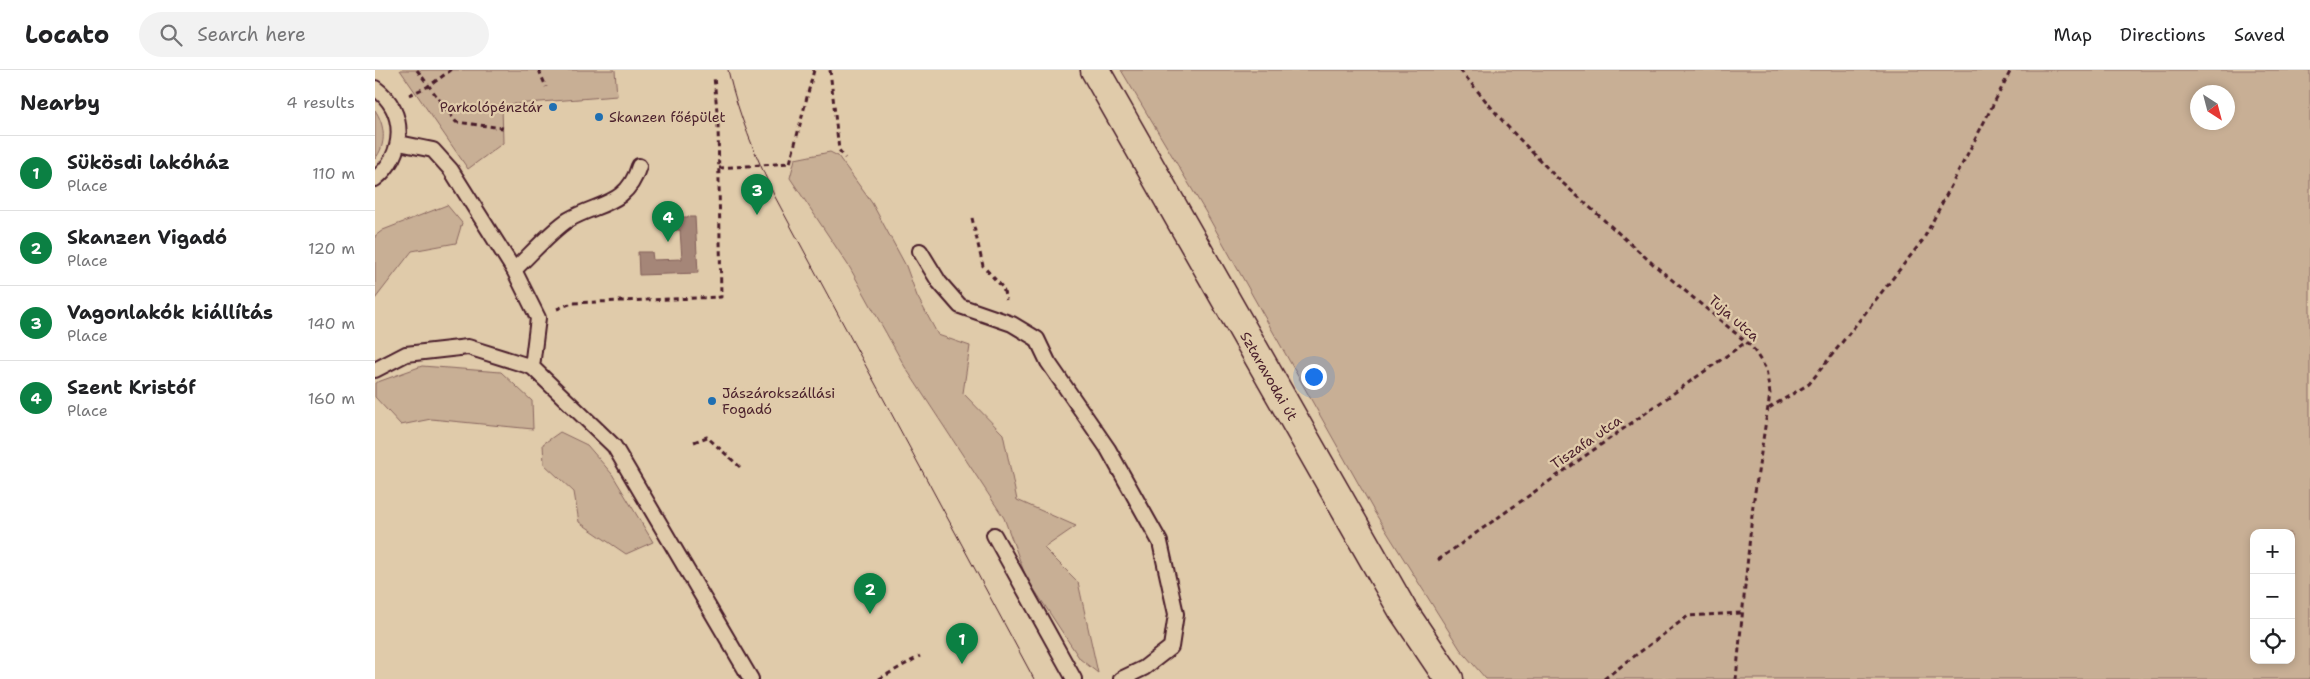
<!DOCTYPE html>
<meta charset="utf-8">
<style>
body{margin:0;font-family:"Shantell Sans",sans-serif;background:#f2f2f2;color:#202124}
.controls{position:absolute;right:15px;bottom:15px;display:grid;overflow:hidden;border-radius:10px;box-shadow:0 2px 8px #0003}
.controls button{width:45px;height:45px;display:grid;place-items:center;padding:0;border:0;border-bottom:1px solid #e0e0e0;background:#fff;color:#202124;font:25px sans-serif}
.compass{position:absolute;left:1815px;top:15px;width:45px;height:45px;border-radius:50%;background:#fff;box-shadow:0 2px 8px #0003;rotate:144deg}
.you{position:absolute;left:938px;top:306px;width:18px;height:18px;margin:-12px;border:4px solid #fff;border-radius:50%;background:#1a73e8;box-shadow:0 0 0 8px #1a73e833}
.badge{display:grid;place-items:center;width:32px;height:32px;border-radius:50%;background:#0b8043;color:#fff;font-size:16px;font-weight:700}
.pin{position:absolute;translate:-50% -41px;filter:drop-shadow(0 1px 2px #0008)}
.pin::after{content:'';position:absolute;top:26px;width:18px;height:15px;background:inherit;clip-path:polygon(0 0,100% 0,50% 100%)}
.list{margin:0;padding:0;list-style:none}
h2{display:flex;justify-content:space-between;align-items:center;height:65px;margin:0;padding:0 20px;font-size:21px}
h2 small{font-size:16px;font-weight:400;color:#757577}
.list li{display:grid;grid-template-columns:32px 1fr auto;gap:15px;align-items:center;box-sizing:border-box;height:75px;padding:0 20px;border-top:1px solid #e0e0e0}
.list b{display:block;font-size:19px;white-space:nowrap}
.list p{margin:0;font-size:16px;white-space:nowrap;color:#757577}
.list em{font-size:16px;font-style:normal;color:#757577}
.icon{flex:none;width:28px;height:28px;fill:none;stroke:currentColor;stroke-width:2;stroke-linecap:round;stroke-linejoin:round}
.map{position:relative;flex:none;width:1935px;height:609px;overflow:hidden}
header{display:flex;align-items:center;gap:30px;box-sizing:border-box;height:70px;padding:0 25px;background:#fff;border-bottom:1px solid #e0e0e0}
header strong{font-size:24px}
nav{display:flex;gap:28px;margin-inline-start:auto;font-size:18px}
.search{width:350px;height:45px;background:#f2f2f2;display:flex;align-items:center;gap:12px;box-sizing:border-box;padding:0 18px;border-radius:28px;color:#757577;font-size:19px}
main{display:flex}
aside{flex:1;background:#fff}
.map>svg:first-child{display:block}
</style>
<header>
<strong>Locato</strong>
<div class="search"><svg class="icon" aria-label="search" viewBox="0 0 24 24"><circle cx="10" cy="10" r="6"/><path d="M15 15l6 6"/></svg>Search here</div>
<nav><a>Map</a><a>Directions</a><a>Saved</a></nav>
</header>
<main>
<aside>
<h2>Nearby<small>4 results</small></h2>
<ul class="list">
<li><span class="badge">1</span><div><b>Sükösdi lakóház</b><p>Place</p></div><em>110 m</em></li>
<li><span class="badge">2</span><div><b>Skanzen Vigadó</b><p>Place</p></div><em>120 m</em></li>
<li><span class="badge">3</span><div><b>Vagonlakók kiállítás</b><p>Place</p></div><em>140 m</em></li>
<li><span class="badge">4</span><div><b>Szent Kristóf</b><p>Place</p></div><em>160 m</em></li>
</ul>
</aside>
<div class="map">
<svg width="1935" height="609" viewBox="0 0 1935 609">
<rect width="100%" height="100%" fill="#e0cbaa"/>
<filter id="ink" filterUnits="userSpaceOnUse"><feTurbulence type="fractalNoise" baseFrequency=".02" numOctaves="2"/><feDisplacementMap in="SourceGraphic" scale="10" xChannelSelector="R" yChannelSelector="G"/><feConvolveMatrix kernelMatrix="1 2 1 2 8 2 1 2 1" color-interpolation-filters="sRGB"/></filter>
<g filter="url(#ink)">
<!-- green -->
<g fill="#c8af95" stroke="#896760" fill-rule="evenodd">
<path d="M25,0H240L242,26L127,35L128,73L93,99Z"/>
<path d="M746,0H1935V609H1111L1085,579L1000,443L830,141ZM1822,22H1852V52H1822ZM1879,463H1916V590H1879Z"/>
<path d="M0,40C10,55 12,74 0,89Z"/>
<path d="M455,82L463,86L497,133L531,196L542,226L563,265L595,276L588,323L628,364L642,430L701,456L669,478L703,512L723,603L705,589L651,507L629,448L530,297L475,198L415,108L420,89Z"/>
<path d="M72,135L87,153L81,173L37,181L0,229V166L8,160Z"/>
<path d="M47,296L126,302L157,331L158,359L56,349L26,355L0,327V313Z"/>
<path d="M185,362L212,375L237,404L278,472L251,484L204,452L199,422L169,394L168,374Z"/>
</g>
<!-- water -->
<path fill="#a58678" stroke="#815d59" d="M296,147H320L323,203L264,205L263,182H277L278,190L307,189L305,160H296Z"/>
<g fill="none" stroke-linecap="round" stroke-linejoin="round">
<!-- service casing -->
<g stroke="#4a1f2b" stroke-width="18">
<g id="service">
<path d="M0,18C33,42 30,85 0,109"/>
<path d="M24,73L58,80L76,100L139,200L163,248L157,297L239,376L376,609"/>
<path d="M545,181L564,212L585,236L637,254L662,269L673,292L733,379L785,472L801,544L796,577L769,598L746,609"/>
<path d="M139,200C153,187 178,159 193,150C224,132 252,136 264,96"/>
<path d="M0,300L31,284L93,277L157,297"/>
<path d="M619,465L699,609"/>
</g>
</g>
<!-- tertiary casing -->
<g stroke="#4a1f2b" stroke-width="31">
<path id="tertiary" d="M720,0L1027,539L1074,609"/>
</g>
<!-- path -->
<g stroke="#4a1f2b" stroke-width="3" stroke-dasharray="5 4" stroke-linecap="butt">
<path d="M42,0L81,52L128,58"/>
<path d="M164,0L171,17"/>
<path d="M455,0L464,80L470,88"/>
<path d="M1085,0L1131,55L1181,107L1278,194L1377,277L1391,299L1395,324L1378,435L1361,609"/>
<path d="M34,25L54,16L76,0"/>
<path d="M344,98L415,93L439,0"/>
<path d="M597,148L608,196L628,218L631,230"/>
<path d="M182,239L197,233L346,227L343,54L339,6"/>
<path d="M1394,338L1434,314L1548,170L1636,0"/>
<path d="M319,372L332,367L365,397"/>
<path d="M1063,490L1371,272"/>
<path d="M504,609L545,586"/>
<path d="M1229,609L1313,546L1366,543"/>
</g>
<!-- service -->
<use href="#service" stroke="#e0cbaa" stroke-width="14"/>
<!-- tertiary -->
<use href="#tertiary" stroke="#e0cbaa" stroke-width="28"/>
<!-- tram -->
<path stroke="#4a1f2b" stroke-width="1" d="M353,0C363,44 380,84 399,125L659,609"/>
</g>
</g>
<!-- markers -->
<g fill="#1f6fb2" stroke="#e0cbaa" stroke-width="2">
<circle cx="178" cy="37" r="5"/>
<circle cx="224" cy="47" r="5"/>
<circle cx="337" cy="331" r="5"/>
</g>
<g text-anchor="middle" stroke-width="4.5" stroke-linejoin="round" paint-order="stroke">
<!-- poi labels -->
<g font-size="14" fill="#4a1f2b" stroke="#e0cbaa" text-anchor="start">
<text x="168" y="42" text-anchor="end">Parkolópénztár</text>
<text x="234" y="52">Skanzen főépület</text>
<text x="347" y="328">Jászárokszállási<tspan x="347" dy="16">Fogadó</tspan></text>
</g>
<!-- street labels -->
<g font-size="14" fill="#4a1f2b" stroke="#e0cbaa">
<text transform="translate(1359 248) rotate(41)" y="5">Tuja utca</text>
<text transform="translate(894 306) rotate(60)" y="5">Sztaravodai út</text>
<text transform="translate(1211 372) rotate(-35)" y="5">Tiszafa utca</text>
</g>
</g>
</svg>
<div class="controls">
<button>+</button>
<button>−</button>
<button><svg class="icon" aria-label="locate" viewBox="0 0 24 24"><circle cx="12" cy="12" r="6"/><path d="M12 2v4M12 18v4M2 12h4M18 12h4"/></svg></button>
</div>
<svg class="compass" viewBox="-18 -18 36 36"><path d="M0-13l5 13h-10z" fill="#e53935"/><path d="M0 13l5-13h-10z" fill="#757577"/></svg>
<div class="you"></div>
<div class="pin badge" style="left:587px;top:594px">1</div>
<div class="pin badge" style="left:495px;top:544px">2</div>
<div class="pin badge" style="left:382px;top:145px">3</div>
<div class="pin badge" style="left:293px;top:172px">4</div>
</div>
</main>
